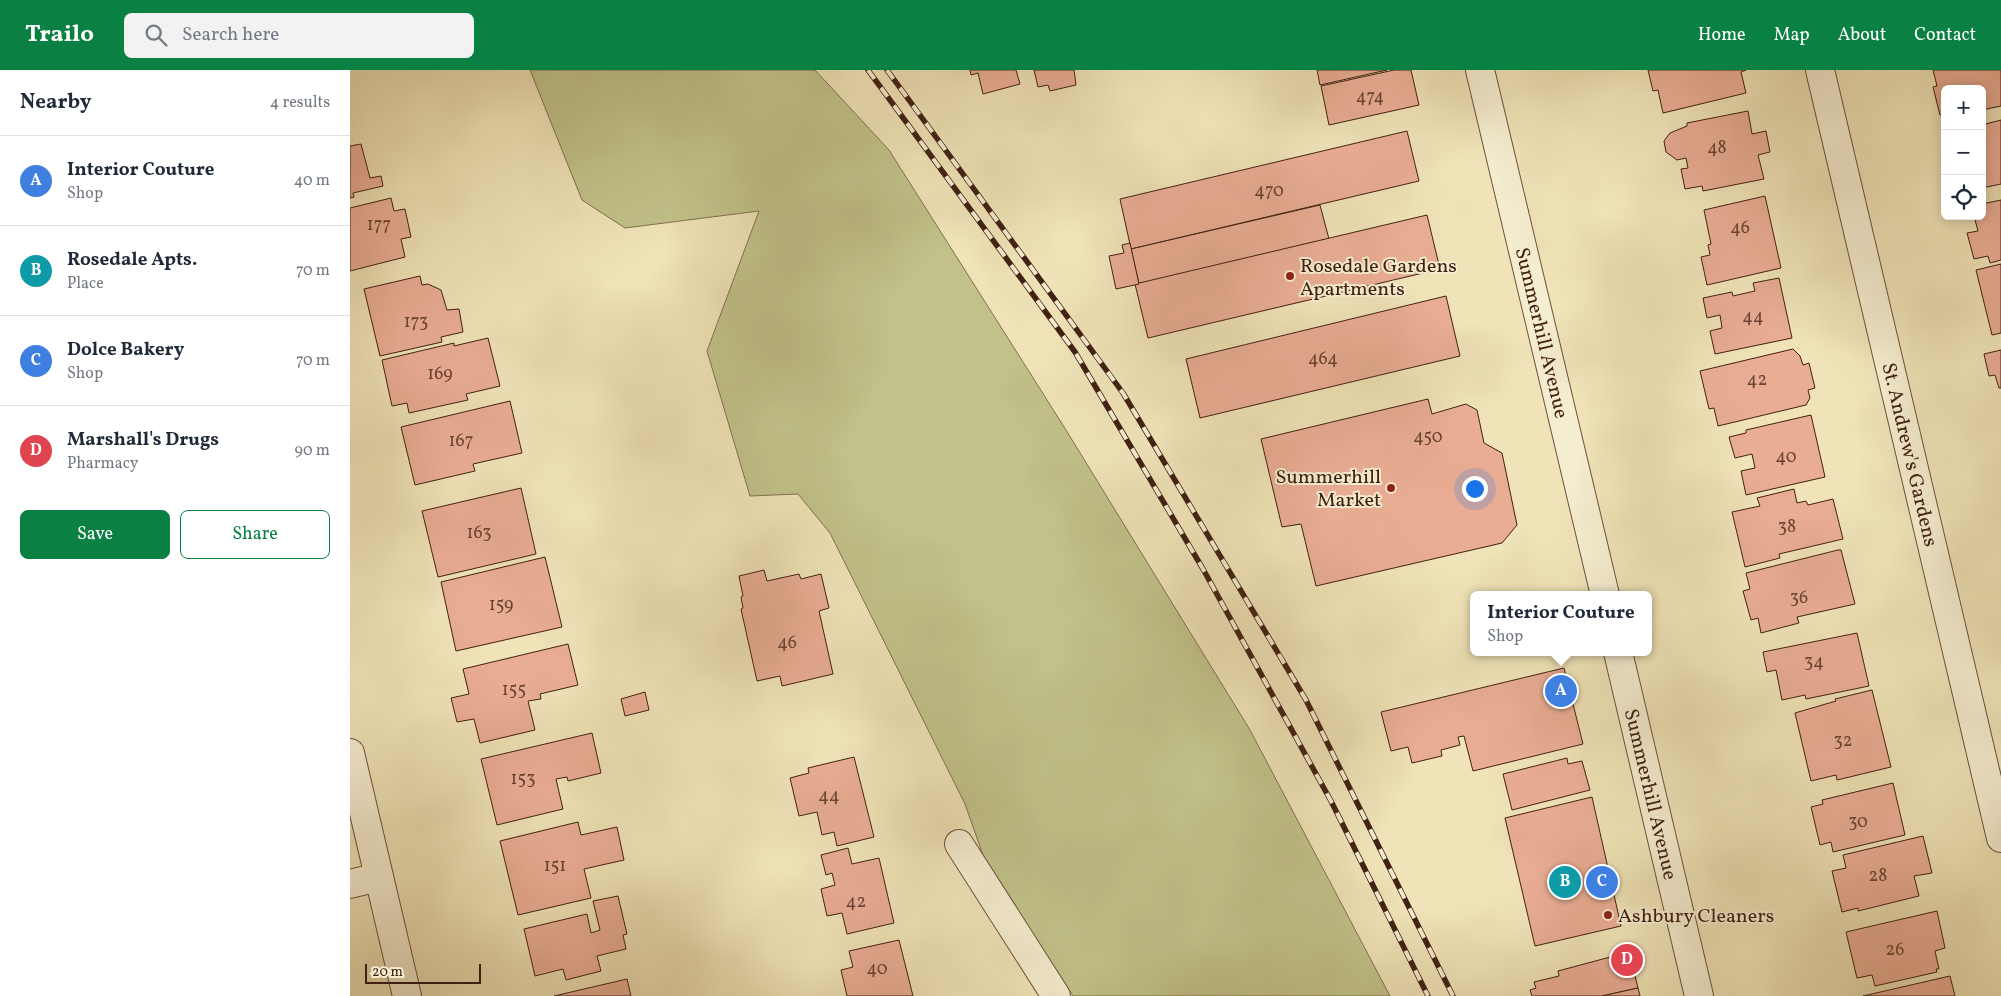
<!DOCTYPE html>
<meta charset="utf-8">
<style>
body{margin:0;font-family:Vollkorn,serif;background:#f2f2f3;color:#1f2937}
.controls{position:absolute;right:15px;top:15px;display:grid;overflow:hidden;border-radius:8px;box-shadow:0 2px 12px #0003}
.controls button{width:45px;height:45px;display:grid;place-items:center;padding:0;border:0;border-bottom:1px solid #e0e1e3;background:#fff;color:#1f2937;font:25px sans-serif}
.scale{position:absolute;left:15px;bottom:12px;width:116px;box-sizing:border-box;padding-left:5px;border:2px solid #412013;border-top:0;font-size:14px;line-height:18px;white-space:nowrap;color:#412013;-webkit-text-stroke:4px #f5edd0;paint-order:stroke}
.you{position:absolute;left:1124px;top:418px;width:18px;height:18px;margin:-12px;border:4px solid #fff;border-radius:50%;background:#1a73e8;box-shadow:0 0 0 8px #1a73e833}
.badge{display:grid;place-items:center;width:32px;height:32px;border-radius:50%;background:#0b8043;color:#fff;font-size:16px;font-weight:700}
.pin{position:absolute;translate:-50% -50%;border:2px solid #fff;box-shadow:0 1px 5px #0006}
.popup{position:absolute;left:1120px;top:521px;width:182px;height:65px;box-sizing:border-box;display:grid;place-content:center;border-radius:8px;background:#fff;filter:drop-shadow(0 1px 4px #0005);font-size:16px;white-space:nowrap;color:#747a83}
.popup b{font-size:19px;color:#1f2937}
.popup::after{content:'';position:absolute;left:50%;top:100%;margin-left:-10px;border:10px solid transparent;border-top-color:#fff}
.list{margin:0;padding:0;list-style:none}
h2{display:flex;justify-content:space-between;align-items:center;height:65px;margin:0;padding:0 20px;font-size:21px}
h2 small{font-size:16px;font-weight:400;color:#747a83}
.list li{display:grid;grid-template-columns:32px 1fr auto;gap:15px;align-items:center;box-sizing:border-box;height:90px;padding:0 20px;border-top:1px solid #e0e1e3}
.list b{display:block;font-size:19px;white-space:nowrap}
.list p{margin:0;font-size:16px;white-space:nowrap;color:#747a83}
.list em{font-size:16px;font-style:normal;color:#747a83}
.actions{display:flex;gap:10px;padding:15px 20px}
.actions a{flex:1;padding:11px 0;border:1px solid #0b8043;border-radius:8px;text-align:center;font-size:18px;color:#0b8043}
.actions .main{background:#0b8043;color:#fff}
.icon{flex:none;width:28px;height:28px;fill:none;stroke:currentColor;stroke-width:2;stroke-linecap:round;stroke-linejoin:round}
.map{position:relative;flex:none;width:1651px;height:926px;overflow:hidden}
header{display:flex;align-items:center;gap:30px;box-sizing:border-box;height:70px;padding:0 25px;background:#0b8043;color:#fff}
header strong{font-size:24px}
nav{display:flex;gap:28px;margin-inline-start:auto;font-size:18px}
.search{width:350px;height:45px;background:#f2f2f3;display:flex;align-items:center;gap:12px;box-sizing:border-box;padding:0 18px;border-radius:8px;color:#747a83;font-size:19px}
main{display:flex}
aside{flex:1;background:#fff}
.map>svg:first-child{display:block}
</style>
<header>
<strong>Trailo</strong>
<div class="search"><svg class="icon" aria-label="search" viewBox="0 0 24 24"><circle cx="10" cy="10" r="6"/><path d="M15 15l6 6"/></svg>Search here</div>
<nav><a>Home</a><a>Map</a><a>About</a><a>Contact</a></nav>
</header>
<main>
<aside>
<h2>Nearby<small>4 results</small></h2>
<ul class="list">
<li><span class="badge" style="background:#3f7fe0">A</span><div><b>Interior Couture</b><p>Shop</p></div><em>40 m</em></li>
<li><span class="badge" style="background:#0f9aa8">B</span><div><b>Rosedale Apts.</b><p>Place</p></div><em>70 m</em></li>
<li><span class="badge" style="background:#3f7fe0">C</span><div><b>Dolce Bakery</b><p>Shop</p></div><em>70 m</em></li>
<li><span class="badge" style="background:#e0444e">D</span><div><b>Marshall's Drugs</b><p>Pharmacy</p></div><em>90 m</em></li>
</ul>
<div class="actions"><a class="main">Save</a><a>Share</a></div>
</aside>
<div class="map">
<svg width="1651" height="926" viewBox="0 0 1651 926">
<rect width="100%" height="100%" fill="#efe3b7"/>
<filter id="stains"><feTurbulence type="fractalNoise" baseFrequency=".004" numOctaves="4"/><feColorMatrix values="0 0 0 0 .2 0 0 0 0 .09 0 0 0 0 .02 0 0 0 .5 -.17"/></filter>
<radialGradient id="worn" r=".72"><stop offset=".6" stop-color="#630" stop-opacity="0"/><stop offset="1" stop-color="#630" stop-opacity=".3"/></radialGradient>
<!-- green -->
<path fill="#c1c189" stroke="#81704e" d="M180,0H465L539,80L716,360L900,660L1040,926H723L634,788L615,734L480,463L448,424L400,426L357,281L409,141L275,158L232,130Z"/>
<!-- building -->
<g fill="#e9ad94" stroke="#412013">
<path d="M620,0H666L670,14L633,24L628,3L621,5Z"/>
<path d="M684,0H724L726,15L700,21L698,15L688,17Z"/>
<path d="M967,0H1037L970,15Z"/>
<path d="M1044,0H1061L1069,35L979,55L971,16Z"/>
<path d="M1298,0H1396L1391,2L1396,23L1313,43L1308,20L1303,21Z"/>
<path d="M1583,0H1651V36L1632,40V19H1595V44L1590,45L1583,17L1587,16Z"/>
<path d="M1398,41L1402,64L1416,61L1420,82L1408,85L1414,109L1353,121L1352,116L1335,119L1331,99L1338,98L1336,88L1327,90L1316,82L1314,71L1320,63L1337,56V53Z"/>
<path d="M1651,50V114L1632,118V55Z"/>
<path d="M1057,61L1069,111L781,179L770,129Z"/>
<path d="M11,74L20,108L31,106L33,116L3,123L4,127L0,128V76Z"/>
<path d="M1415,126L1431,198L1357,215L1351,187L1360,185L1358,175L1361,174L1354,140Z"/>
<path d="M41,128L44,141L55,139L61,167L51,169L55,187L0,201V138Z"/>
<path d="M1651,130V190L1640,193L1638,186L1624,189L1617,163L1628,161L1624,146H1632V134Z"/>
<path d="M970,135L979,169L789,214L781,179Z"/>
<path d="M1077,145L1090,199L798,268L785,214Z"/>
<path d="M780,173L789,214L766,219L759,186L774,183L772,175Z"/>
<path d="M1651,194V263L1642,265L1626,200Z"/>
<path d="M70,206L72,215L78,214L91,220L97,240L109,239L113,262L91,267L92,272L30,286L14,219Z"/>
<path d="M1429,208L1442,268L1365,284L1360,261L1372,258L1370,245L1357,248L1353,228L1382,222L1383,226L1405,221L1403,213Z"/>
<path d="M1096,226L1110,286L850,348L836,289Z"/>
<path d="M138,268L150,316L116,324L118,330L59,343L57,333L42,336L32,290L104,273V276Z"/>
<path d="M1443,279L1450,286L1453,295L1459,293L1465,318L1458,320L1460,328L1456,335L1368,356L1364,338L1359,339L1350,301Z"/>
<path d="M1651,280V318H1649L1645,305L1639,306L1634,284Z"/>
<path d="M1078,329L1082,344L1116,334L1127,340L1134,373L1152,383L1167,455L1152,473L966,516L951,454L932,457L911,369Z"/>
<path d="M160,331L172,383L123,394L125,401L65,415L51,357Z"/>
<path d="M1461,345L1475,407L1396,425L1391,401L1405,398L1402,384L1385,388L1379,367L1396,363V360Z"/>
<path d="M171,418L186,484L88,507L72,441Z"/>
<path d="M1444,419L1447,433L1456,431L1458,435L1483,429L1493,469L1429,484L1430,488L1395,497L1382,442L1410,436L1407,428Z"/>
<path d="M1488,480H1491L1505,534L1447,547L1449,553L1411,563L1408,548L1401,550L1393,521L1400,519L1396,503Z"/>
<path d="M195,487L212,557L106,581L91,512Z"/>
<path d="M414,500L417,511L449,504L451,509L471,504L479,538L469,541L483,604L432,616L430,606L407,611L391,539L393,538L391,527L393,526L389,506Z"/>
<path d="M1507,563L1519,616L1456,629L1455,625L1432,630L1426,600L1417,602L1413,582Z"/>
<path d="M218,574L228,615L190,624L191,629L178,631L185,660L130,673L124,649L107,652L101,628L119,624L113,599Z"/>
<path d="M1214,598L1233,674L1123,701L1114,666L1108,667L1110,675L1091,680L1092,686L1062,693L1058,677L1041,681L1031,642Z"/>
<path d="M1522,620L1541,697L1487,710L1486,705L1461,711L1445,643L1486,631L1485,629Z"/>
<path d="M295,622L299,640L275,646L271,629Z"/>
<path d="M242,663L251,703L218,711L217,707L206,709L213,739L147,755L131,689Z"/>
<path d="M504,687L524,767L487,776L484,762L472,765L467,742L449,746L440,708L459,703L458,698Z"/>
<path d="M1217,688L1218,694L1232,691L1240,720L1162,740L1153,704Z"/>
<path d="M1543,713L1555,765L1483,782L1481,772L1470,775L1461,737L1473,734L1472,730Z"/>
<path d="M1242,727L1271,856L1185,876L1155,748Z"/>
<path d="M228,752L231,765L267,757L274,790L234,799L241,828L168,845L150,771Z"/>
<path d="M1573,766L1582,803L1564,806L1569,826L1508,841V838L1492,842L1482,801L1496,798L1493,785Z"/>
<path d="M498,778L502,794L529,788L544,853L497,864L492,843L477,846L471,819L485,815L482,803L476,805L471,785Z"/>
<path d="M268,826L277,864L273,865L276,879L247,886L251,901L216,910L213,899L185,906L174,859L237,844L241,863L250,860L243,831Z"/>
<path d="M1587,841L1595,878L1585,881L1589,899H1586L1587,902L1525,916L1522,905L1507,908L1496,862Z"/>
<path d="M549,870L563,926H497L491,900L503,897L499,881Z"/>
<path d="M1279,882L1288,918L1252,926H1182L1180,920L1186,918L1184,912L1209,906L1208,901Z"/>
<path d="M1600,906L1605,926H1513Z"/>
<path d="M277,909L281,926H204Z"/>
<path d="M1288,918L1290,926H1252Z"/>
</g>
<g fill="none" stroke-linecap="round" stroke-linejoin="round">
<!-- minor casing -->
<g stroke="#6c513c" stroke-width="30">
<g id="minor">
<path id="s1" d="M1130,0L1255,525"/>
<path id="s2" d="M1470,0L1651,768"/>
<path id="s3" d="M1268,582L1349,926"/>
<path d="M0,683L57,926"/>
<path d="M609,774L706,926"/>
<path d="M0,814L29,807"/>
</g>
</g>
<!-- minor -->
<use href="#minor" stroke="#f5edd0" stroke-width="28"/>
<!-- rail casing -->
<g stroke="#412013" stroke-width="5.5">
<g id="rail">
<path d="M518,0L725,282L853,499L981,731L1078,926"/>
<path d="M537,0L773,323L956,630L1103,926"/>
</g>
</g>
<!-- rail -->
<use href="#rail" stroke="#f5edd0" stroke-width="4" stroke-dasharray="11" stroke-linecap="butt"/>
</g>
<!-- markers -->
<g fill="#8f2418" stroke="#f5edd0" stroke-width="2">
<circle cx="940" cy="206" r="5"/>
<circle cx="1041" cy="418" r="5"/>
<circle cx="1258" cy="845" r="5"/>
</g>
<g text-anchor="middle" stroke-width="4" stroke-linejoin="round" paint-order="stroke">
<!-- number labels -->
<g font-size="18" fill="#6b4333">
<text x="1020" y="32">474</text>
<text x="1367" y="83">48</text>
<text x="919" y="126">470</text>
<text x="29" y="160">177</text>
<text x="1390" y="163">46</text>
<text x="1403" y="252">44</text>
<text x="66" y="257">173</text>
<text x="973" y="294">464</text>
<text x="90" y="309">169</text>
<text x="1407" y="315">42</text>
<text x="1078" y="372">450</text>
<text x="111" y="376">167</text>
<text x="1436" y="392">40</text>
<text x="1437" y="462">38</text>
<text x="129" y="468">163</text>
<text x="1449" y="533">36</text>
<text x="151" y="540">159</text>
<text x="437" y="578">46</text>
<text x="1464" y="597">34</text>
<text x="164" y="625">155</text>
<text x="1493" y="676">32</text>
<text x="173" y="714">153</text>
<text x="479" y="731">44</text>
<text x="1508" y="757">30</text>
<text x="205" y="801">151</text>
<text x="1528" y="811">28</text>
<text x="506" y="837">42</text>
<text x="1545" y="885">26</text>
<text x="527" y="904">40</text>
</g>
<!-- poi labels -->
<g font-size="20" fill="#412013" stroke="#f5edd0" text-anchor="start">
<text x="950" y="202">Rosedale Gardens<tspan x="950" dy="23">Apartments</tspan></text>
<text x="1031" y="413" text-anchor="end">Summerhill<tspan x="1031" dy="23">Market</tspan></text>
<text x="1268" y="852">Ashbury Cleaners</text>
</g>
<!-- street labels -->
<g font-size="20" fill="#412013" stroke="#f5edd0">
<text dy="7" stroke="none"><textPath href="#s1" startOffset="270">Summerhill Avenue</textPath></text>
<text dy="7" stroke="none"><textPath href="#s2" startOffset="395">St. Andrew's Gardens</textPath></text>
<text dy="7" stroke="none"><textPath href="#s3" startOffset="146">Summerhill Avenue</textPath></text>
</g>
</g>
<rect width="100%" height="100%" filter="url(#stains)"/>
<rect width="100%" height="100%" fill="url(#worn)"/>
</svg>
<div class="controls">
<button>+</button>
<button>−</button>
<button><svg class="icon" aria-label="locate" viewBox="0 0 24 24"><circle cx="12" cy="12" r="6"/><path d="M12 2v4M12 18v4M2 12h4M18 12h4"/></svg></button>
</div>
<div class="scale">20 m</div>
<div class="you"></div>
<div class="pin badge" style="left:1211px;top:621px;background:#3f7fe0">A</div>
<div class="popup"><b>Interior Couture</b>Shop</div>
<div class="pin badge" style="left:1215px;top:812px;background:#0f9aa8">B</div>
<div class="pin badge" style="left:1252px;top:812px;background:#3f7fe0">C</div>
<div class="pin badge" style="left:1277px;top:890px;background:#e0444e">D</div>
</div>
</main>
